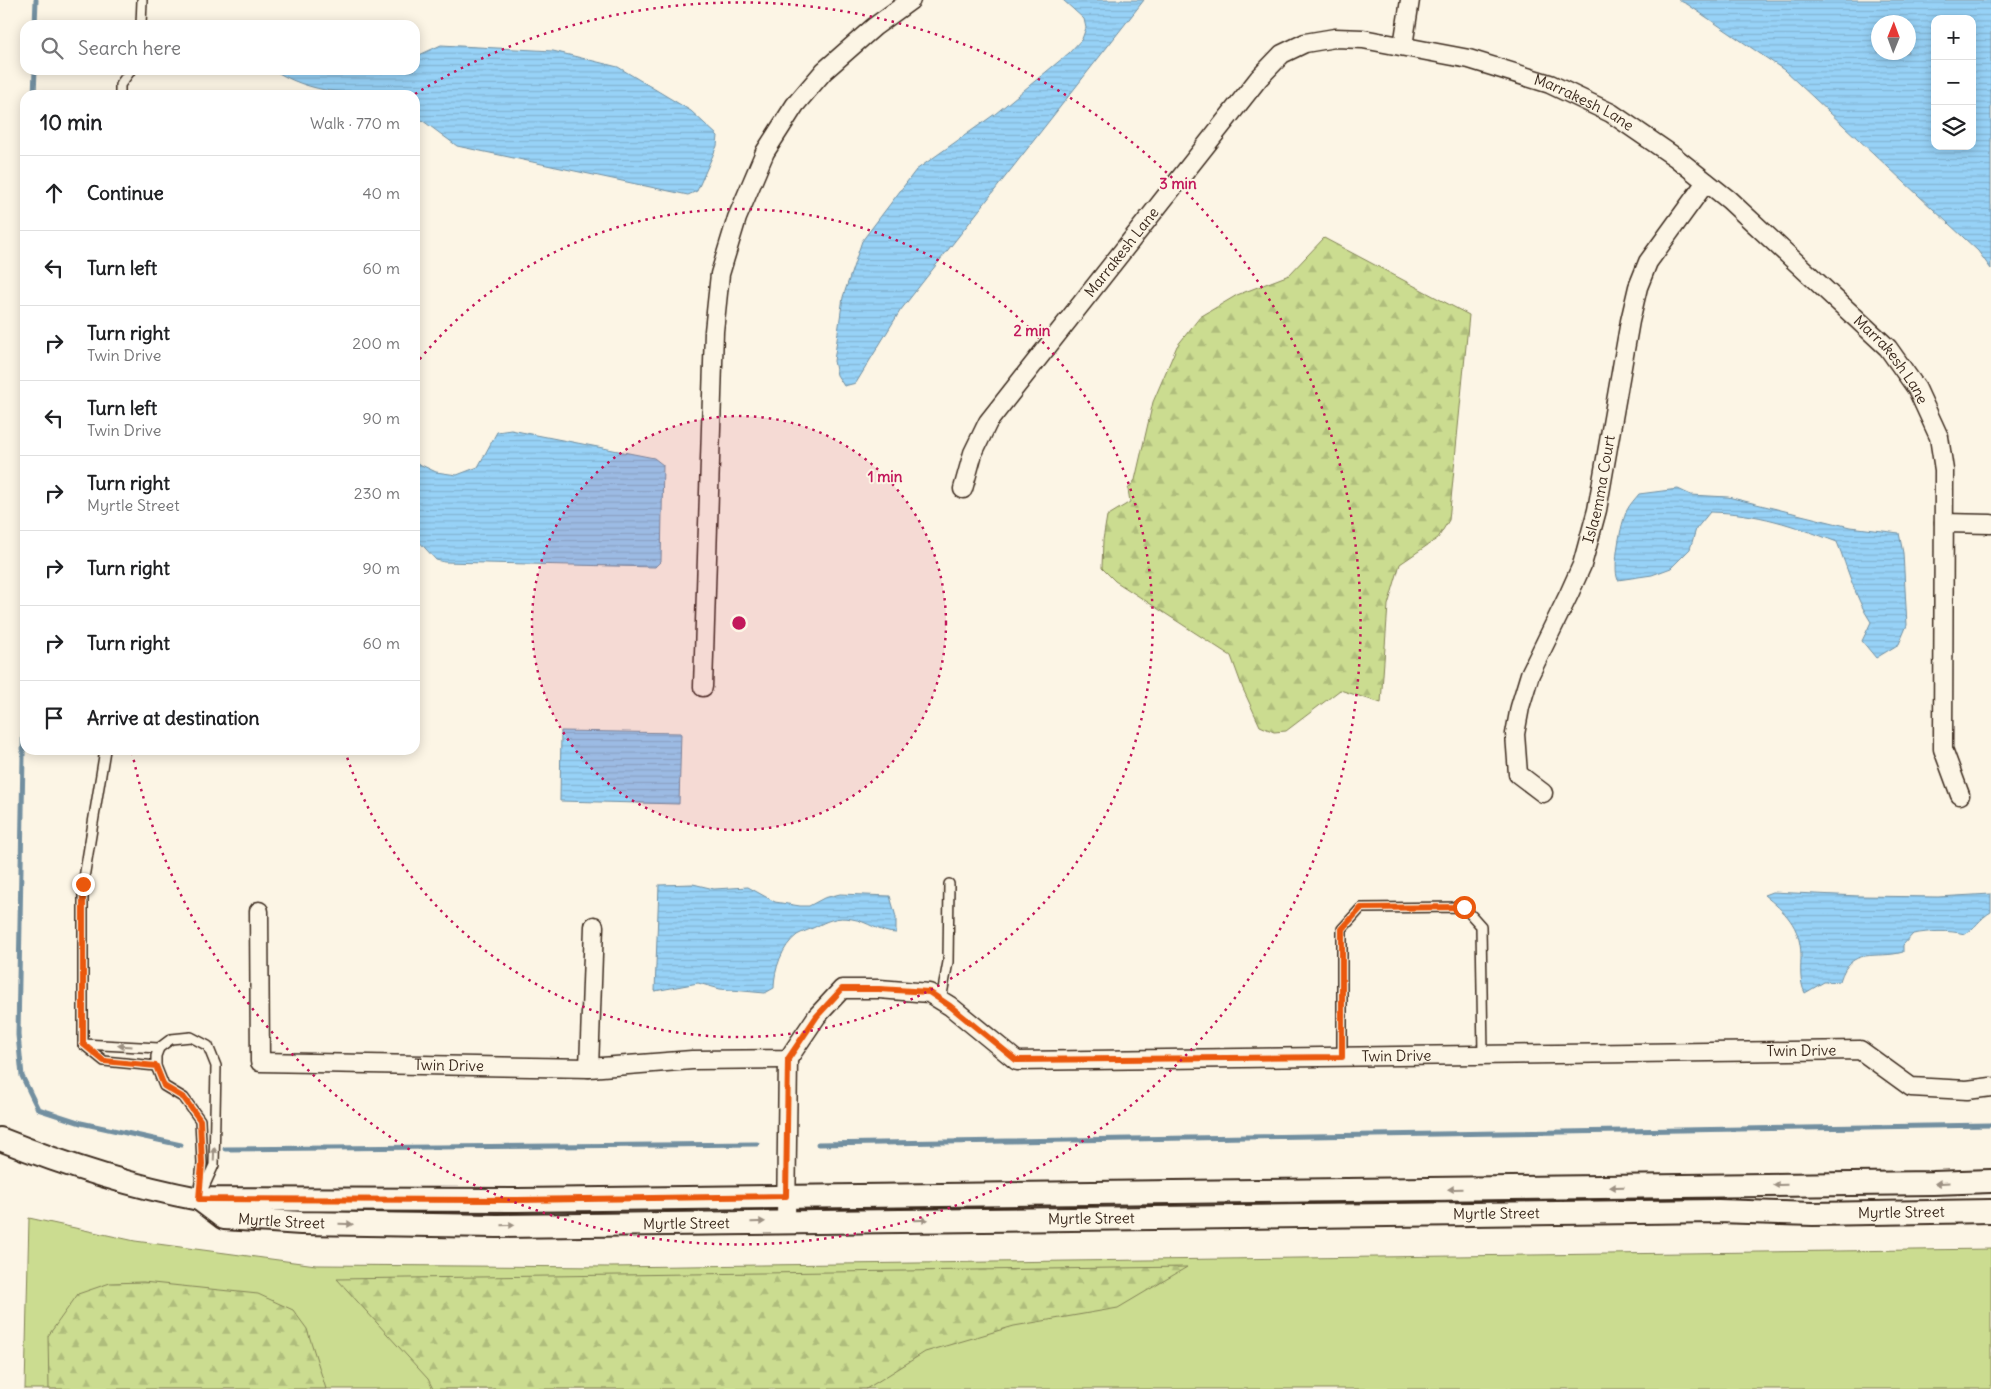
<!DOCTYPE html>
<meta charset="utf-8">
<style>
body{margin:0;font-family:Delius,sans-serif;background:#f2f2f2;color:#202124}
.controls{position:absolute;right:15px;top:15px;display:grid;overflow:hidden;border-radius:10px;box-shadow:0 2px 12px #0003}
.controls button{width:45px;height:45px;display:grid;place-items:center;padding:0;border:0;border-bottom:1px solid #e0e0e0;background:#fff;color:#202124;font:25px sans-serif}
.compass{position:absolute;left:1871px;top:15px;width:45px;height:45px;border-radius:50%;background:#fff;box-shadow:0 2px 12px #0003;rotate:1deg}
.stop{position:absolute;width:15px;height:15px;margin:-11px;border:4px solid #ea580c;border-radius:50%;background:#fff}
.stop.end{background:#ea580c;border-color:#fff;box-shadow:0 1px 5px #0008}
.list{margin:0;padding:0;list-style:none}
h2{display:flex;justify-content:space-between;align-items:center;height:65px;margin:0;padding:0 20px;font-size:21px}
h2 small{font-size:16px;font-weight:400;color:#757577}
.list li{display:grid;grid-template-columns:32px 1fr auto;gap:15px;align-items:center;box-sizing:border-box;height:75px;padding:0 20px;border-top:1px solid #e0e0e0}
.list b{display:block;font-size:19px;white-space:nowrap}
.list p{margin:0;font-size:16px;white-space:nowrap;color:#757577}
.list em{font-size:16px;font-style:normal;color:#757577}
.icon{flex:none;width:28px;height:28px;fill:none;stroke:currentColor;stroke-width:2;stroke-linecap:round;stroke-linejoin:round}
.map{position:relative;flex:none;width:1991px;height:1389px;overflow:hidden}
.search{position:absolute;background:#fff;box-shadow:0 2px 12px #0003;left:20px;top:20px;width:400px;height:55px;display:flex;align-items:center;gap:12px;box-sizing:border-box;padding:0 18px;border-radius:15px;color:#757577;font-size:19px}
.panel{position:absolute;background:#fff;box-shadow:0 2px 12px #0003;left:20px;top:90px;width:400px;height:665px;border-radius:15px}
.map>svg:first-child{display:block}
</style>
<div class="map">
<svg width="1991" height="1389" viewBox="0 0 1991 1389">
<defs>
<pattern id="forest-firs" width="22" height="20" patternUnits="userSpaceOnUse" patternTransform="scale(1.25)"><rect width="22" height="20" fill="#cbdc90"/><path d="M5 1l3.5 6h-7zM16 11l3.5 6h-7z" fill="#afbd7c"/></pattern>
<pattern id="water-rules" width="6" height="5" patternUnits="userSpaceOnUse" patternTransform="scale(1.25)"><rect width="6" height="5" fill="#97d2f7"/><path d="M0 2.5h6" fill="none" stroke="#83b4d3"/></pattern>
</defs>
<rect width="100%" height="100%" fill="#fcf5e5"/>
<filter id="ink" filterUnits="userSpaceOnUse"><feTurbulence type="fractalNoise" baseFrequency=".02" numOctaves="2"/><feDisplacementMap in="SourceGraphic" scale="10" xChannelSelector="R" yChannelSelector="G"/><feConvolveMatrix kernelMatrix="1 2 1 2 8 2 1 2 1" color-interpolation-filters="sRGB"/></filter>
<g filter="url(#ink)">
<!-- grass -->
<path fill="#cbdc90" stroke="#838357" d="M29,1218L135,1241L316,1265L610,1267L1991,1249V1389H25Z"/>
<!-- forest -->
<g fill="url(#forest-firs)" stroke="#838357">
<path d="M1324,238L1469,315L1449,520L1438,538L1400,564L1388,605L1381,703L1340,690L1286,731L1274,732L1260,726L1243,689L1231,656L1115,581L1102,568L1103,540L1107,516L1130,502L1128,489L1135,480L1153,402L1177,346L1200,317L1237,295L1289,275Z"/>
<path d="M1187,1267L1118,1308L1014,1326L925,1352L866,1389H433L428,1379L337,1279Z"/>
<path d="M143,1282L258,1294L293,1310L307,1329L326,1389H49L48,1336L78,1294L110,1283Z"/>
</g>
<!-- water -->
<g fill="url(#water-rules)" stroke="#728fa0" fill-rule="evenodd">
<path d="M1063,0H1144L900,311L856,383L844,386L837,375L834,361L843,297L862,241L916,170L995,114L1069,53L1082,39L1086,28L1084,19Z"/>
<path d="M1678,0H1991V269L1978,251L1784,70L1687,4ZM1935,19H1972V146H1935ZM1878,22H1908V52H1878Z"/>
<path d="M441,45L553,51L618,67L691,111L718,136L717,146L697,191L688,195L457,146L415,115V95C368,95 318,97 277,72L382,73L388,70H415V57Z"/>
<path d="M511,430L654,458L663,465L661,561L655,567L444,562L436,560L415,537V462L436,472L457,475L478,467L497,432Z"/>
<path d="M1678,489L1691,495L1728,497L1850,527L1899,533L1903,553L1907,625L1899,644L1876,658L1862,641L1871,622C1855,598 1848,569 1837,542C1792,525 1759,513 1710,512L1696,529L1690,549L1671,568L1652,575L1618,580C1612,567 1621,523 1627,510C1630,504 1635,499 1639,494Z"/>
<path d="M561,731L681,733L679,804L560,801Z"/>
<path d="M693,884L714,889L748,887L775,902L800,906H809L824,898L840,894L890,896L896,917V933C880,933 867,921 852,919C837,916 827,921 815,927C809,930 802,932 797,935C782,946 774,970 774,988L765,993L720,989L698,983L655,991L659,885Z"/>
<path d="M1772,892L1859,896L1938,897L1991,894V912C1980,918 1975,929 1965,934C1948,930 1930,931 1913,934L1903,945V952C1876,960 1851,945 1840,981L1824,982L1805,993C1799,981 1801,967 1801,955C1800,925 1785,912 1764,895Z"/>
</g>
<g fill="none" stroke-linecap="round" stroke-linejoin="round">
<!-- stream -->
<g stroke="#728fa0" stroke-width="5">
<path d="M35,25L36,0"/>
<path d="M34,95L35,70"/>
<path d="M25,644L18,1035L22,1076L38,1109L81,1123L181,1145"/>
<path d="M818,1144L1991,1125"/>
<path d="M225,1149L757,1144"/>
</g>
<!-- service casing -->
<g stroke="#3b2a1e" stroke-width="12">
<g id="service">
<path d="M141,25L142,0"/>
<path d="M120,95V85L131,70"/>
<path d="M941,1000L948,962L949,884"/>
<path d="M83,1044V884L105,750"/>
<path d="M83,1044L159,1048L171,1039L191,1037L208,1046L216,1066L214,1165L199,1198"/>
<path d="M83,1044L104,1061L156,1066"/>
<path d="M159,1048L156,1056V1066L164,1086L184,1098L200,1120L202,1164L199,1191"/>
<path d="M1342,1057V929L1361,908L1464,907L1481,926L1483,1055"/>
</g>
</g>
<!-- minor casing -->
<g stroke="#3b2a1e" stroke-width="21">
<g id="minor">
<path d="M1403,46L1410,0"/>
<path id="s1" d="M963,489L973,453L988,422L1259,78L1282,54L1305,43L1335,38L1363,39L1469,59L1550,84L1611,113L1675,157L1729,200L1888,348L1917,389L1939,437L1944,470L1943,749L1960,795"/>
<path d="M1944,523L1991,524"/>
<path d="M703,687L714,331L720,274L737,218L765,152L795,105L824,71L874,27L911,0"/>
<path id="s2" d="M1543,793L1518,774L1515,734L1520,707L1530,674L1569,594L1582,565L1597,510L1630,321L1638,287L1648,262L1706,182"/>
<path id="s3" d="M259,911L260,1062L589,1068L692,1060L788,1059L817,1016L842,989H879L929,993L950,1006L1017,1061L1860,1050L1911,1087L1967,1090L1991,1087"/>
<path d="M589,1068L594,926"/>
<path d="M786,1222L788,1059"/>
</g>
</g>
<!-- tertiary casing -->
<g stroke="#3b2a1e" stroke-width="26">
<g id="tertiary">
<path d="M0,1139C65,1165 130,1186 199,1199L517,1200L1933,1183L1991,1181"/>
<path id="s4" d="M199,1199L224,1218L301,1223L497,1226L1718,1211L1813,1214L1991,1211"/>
</g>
</g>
<!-- service -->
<use href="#service" stroke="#fcf5e5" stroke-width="9"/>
<!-- minor -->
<use href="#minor" stroke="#fcf5e5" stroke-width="18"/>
<!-- tertiary -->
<use href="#tertiary" stroke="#fcf5e5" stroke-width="22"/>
</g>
<!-- one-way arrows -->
<defs><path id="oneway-solid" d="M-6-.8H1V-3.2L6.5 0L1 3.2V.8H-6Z" transform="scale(1.25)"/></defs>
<g fill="#9c9082">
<use href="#oneway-solid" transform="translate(125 1046) rotate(-177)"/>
<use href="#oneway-solid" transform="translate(214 1154) rotate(-88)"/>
<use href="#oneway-solid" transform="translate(1942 1183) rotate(177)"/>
<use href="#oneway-solid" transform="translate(1780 1185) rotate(179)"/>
<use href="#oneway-solid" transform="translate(1617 1187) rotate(179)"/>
<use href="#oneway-solid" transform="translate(1455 1189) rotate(179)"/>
<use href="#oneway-solid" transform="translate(921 1220) rotate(-1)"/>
<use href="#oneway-solid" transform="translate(758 1222) rotate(-1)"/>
<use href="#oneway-solid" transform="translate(346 1224) rotate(1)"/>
<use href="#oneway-solid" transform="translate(508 1225) rotate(-1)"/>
</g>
</g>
<g fill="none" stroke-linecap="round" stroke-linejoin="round" filter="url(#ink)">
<!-- route -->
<path stroke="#ea580c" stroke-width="6" d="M83,884V1044L104,1061L156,1066L164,1086L184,1098L200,1120L202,1164L199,1199L517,1200L786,1196L788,1059L817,1016L842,989H879L929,992L950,1006L1016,1060L1342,1057V929L1361,908L1464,907"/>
</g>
<!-- distance rings -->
<circle cx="739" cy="623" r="207" fill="#c2185b" fill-opacity=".12"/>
<g fill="none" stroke="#c2185b" stroke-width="2.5" stroke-dasharray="2.5 5">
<circle cx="739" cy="623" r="207"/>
<path d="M415 365A414 414 0 1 1 345 751"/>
<path d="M415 94A621 621 0 1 1 132 752"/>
</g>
<g text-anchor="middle" stroke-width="4" stroke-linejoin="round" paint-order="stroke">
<!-- street labels -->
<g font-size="15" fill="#3b2a1e" stroke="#fcf5e5">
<text dy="5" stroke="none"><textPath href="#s1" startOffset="858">Marrakesh Lane</textPath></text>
<text dy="5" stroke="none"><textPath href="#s1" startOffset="288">Marrakesh Lane</textPath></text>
<text dy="5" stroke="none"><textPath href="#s1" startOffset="1262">Marrakesh Lane</textPath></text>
<text dy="5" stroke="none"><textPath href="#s2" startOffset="332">Islaemma Court</textPath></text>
<text dy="5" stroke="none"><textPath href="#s3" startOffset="1751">Twin Drive</textPath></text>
<text dy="5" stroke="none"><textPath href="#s3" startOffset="1346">Twin Drive</textPath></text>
<text dy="5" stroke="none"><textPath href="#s3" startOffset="340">Twin Drive</textPath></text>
<text dy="5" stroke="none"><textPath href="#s4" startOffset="1709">Myrtle Street</textPath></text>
<text dy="5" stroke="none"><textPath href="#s4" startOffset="1304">Myrtle Street</textPath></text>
<text dy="5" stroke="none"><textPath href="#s4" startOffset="899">Myrtle Street</textPath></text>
<text dy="5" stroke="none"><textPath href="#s4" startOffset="89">Myrtle Street</textPath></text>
<text dy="5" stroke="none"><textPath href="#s4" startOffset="494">Myrtle Street</textPath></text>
</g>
</g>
<circle cx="739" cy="623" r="8" fill="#c2185b" stroke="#fcf5e5" stroke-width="2.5"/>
<g font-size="15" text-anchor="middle" font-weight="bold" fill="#c2185b" stroke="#fcf5e5" stroke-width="4" stroke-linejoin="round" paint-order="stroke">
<text x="1178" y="189">3 min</text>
<text x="1032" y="336">2 min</text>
<text x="885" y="482">1 min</text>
</g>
</svg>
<div class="controls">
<button>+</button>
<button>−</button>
<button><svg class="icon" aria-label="layers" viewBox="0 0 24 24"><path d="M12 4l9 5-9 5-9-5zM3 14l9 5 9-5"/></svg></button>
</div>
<svg class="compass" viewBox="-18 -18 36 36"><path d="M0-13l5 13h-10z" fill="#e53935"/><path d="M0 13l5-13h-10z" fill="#757577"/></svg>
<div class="stop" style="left:1464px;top:907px"></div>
<div class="stop end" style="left:83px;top:884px"></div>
<div class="search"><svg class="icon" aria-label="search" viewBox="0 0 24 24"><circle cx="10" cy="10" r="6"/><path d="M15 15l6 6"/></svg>Search here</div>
<section class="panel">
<h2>10 min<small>Walk · 770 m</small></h2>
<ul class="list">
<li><svg class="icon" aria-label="ahead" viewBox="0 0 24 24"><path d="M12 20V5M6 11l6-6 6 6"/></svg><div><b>Continue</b></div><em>40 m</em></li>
<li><svg class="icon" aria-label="left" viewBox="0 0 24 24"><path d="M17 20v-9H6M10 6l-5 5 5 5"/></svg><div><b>Turn left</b></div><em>60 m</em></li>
<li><svg class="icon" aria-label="right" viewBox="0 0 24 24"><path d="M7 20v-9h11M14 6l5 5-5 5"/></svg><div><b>Turn right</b><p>Twin Drive</p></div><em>200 m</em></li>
<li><svg class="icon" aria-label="left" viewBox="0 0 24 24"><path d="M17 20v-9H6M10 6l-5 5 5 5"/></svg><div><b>Turn left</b><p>Twin Drive</p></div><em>90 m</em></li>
<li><svg class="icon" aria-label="right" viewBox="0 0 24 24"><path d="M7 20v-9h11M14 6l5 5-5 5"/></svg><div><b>Turn right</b><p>Myrtle Street</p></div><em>230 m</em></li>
<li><svg class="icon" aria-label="right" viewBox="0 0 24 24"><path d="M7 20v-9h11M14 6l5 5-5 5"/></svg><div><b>Turn right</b></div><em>90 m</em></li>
<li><svg class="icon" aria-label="right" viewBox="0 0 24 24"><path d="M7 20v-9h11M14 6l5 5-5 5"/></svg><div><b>Turn right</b></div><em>60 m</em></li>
<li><svg class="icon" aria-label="arrive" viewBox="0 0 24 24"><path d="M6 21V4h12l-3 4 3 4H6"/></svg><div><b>Arrive at destination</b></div></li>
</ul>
</section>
</div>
